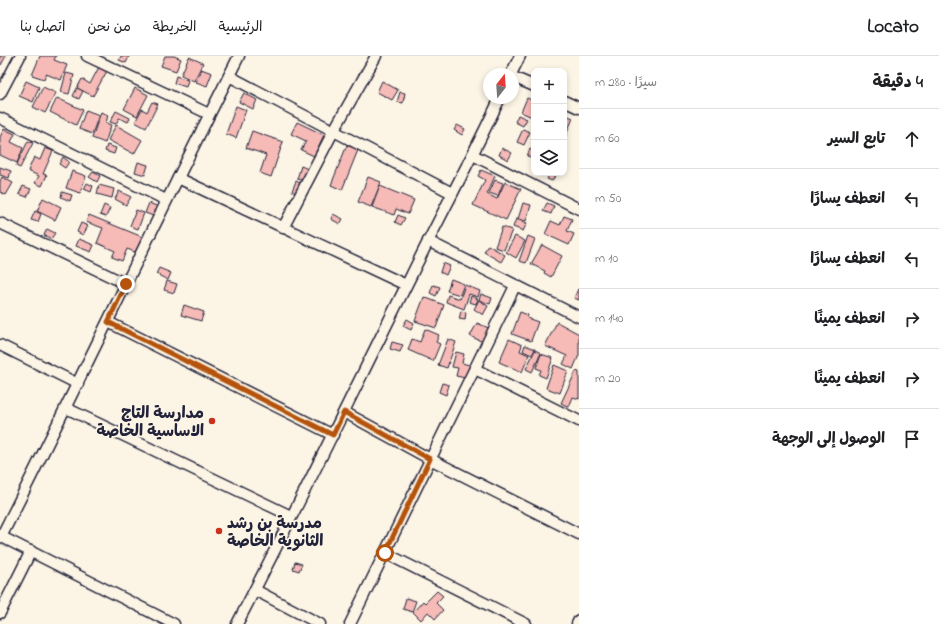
<!DOCTYPE html>
<html lang="ar">
<meta charset="utf-8">
<style>
body{margin:0;font-family:"Indie Flower","Playpen Sans Arabic",sans-serif;background:#f6f6f6;color:#202124;direction:rtl}
.controls{position:absolute;right:12px;top:12px;display:grid;overflow:hidden;border-radius:8px;box-shadow:0 2px 6px #0003}
.controls button{width:36px;height:36px;display:grid;place-items:center;padding:0;border:0;border-bottom:1px solid #e0e0e0;background:#fff;color:#202124;font:20px sans-serif}
.compass{position:absolute;left:483px;top:12px;width:36px;height:36px;border-radius:50%;background:#fff;box-shadow:0 2px 6px #0003;rotate:17deg}
.stop{position:absolute;width:12px;height:12px;margin:-9px;border:3px solid #b45309;border-radius:50%;background:#fff}
.stop.end{background:#b45309;border-color:#fff;box-shadow:0 1px 4px #0008}
.list{margin:0;padding:0;list-style:none}
h2{display:flex;justify-content:space-between;align-items:center;height:52px;margin:0;padding:0 16px;font-size:17px}
h2 small{font-size:13px;font-weight:400;color:#757577}
.list li{display:grid;grid-template-columns:26px 1fr auto;gap:12px;align-items:center;box-sizing:border-box;height:60px;padding:0 16px;border-top:1px solid #e0e0e0}
.list b{display:block;font-size:15px;white-space:nowrap}
.list em{font-size:13px;font-style:normal;color:#757577}
.icon{flex:none;width:22px;height:22px;fill:none;stroke:currentColor;stroke-width:2;stroke-linecap:round;stroke-linejoin:round}
.map{position:relative;flex:none;width:579px;height:568px;overflow:hidden;direction:ltr}
header{display:flex;align-items:center;gap:24px;box-sizing:border-box;height:56px;padding:0 20px;background:#fff;border-bottom:1px solid #e0e0e0}
header strong{font-size:19px}
nav{display:flex;gap:22px;margin-inline-start:auto;font-size:14px}
main{display:flex}
aside{flex:1;background:#fff}
.map>svg:first-child{display:block}
</style>
<header>
<strong>Locato</strong>
<nav><a>الرئيسية</a><a>الخريطة</a><a>من نحن</a><a>اتصل بنا</a></nav>
</header>
<main>
<aside>
<h2>4 دقيقة<small>سيرًا · 280 m</small></h2>
<ul class="list">
<li><svg class="icon" aria-label="ahead" viewBox="0 0 24 24"><path d="M12 20V5M6 11l6-6 6 6"/></svg><div><b>تابع السير</b></div><em>60 m</em></li>
<li><svg class="icon" aria-label="left" viewBox="0 0 24 24"><path d="M17 20v-9H6M10 6l-5 5 5 5"/></svg><div><b>انعطف يسارًا</b></div><em>50 m</em></li>
<li><svg class="icon" aria-label="left" viewBox="0 0 24 24"><path d="M17 20v-9H6M10 6l-5 5 5 5"/></svg><div><b>انعطف يسارًا</b></div><em>10 m</em></li>
<li><svg class="icon" aria-label="right" viewBox="0 0 24 24"><path d="M7 20v-9h11M14 6l5 5-5 5"/></svg><div><b>انعطف يمينًا</b></div><em>140 m</em></li>
<li><svg class="icon" aria-label="right" viewBox="0 0 24 24"><path d="M7 20v-9h11M14 6l5 5-5 5"/></svg><div><b>انعطف يمينًا</b></div><em>20 m</em></li>
<li><svg class="icon" aria-label="arrive" viewBox="0 0 24 24"><path d="M6 21V4h12l-3 4 3 4H6"/></svg><div><b>الوصول إلى الوجهة</b></div></li>
</ul>
</aside>
<div class="map">
<svg width="579" height="568" viewBox="0 0 579 568">
<rect width="100%" height="100%" fill="#fcf5e5"/>
<filter id="ink" filterUnits="userSpaceOnUse"><feTurbulence type="fractalNoise" baseFrequency=".025" numOctaves="2"/><feDisplacementMap in="SourceGraphic" scale="8" xChannelSelector="R" yChannelSelector="G"/><feConvolveMatrix kernelMatrix="1 2 1 2 8 2 1 2 1" color-interpolation-filters="sRGB"/></filter>
<g filter="url(#ink)">
<!-- building -->
<g fill="#f6bab7" stroke="#22223b">
<path d="M0,0H6L1,9L0,8Z"/>
<path d="M40,0H56L54,4L67,9L61,24L46,18L44,23L32,19Z"/>
<path d="M121,0L129,1L126,7L119,4Z"/>
<path d="M165,0H174L181,3L176,15L161,10Z"/>
<path d="M189,1L203,7L194,25L181,19Z"/>
<path d="M99,11L107,15L93,40L77,32L82,23L90,28Z"/>
<path d="M201,13L212,17L207,30L196,26Z"/>
<path d="M66,17L74,19L69,38L61,36Z"/>
<path d="M176,20L188,24L186,31L174,27Z"/>
<path d="M26,25L39,31L33,46L19,40Z"/>
<path d="M382,25L398,34L392,44L377,36Z"/>
<path d="M43,31L56,37L45,57L33,51Z"/>
<path d="M77,32L83,35L79,43L73,40Z"/>
<path d="M135,32L148,39L137,60L124,53Z"/>
<path d="M400,36L405,37L403,47L397,46Z"/>
<path d="M244,37L257,44L253,53L239,46Z"/>
<path d="M57,42L83,54L76,69L50,56Z"/>
<path d="M527,42L534,45V62L521,56Z"/>
<path d="M152,46L158,48L146,72L135,66L142,53L147,56Z"/>
<path d="M236,50L246,54L236,82L226,78Z"/>
<path d="M86,54L99,59L92,78L79,73Z"/>
<path d="M116,55L130,62L128,66L119,62L116,68L110,66Z"/>
<path d="M101,56L108,59L106,67L111,69L105,87L92,82Z"/>
<path d="M564,58L573,62L564,84Z"/>
<path d="M518,59L527,63L523,70L515,66Z"/>
<path d="M297,66L324,79L314,100L301,94L306,85L291,78Z"/>
<path d="M116,69L142,84L134,98L108,84Z"/>
<path d="M457,69L465,73L462,79L454,74Z"/>
<path d="M4,73L15,78L11,86L23,92L17,107L0,99V81Z"/>
<path d="M523,73L530,76L524,89L517,86Z"/>
<path d="M252,75L283,86L271,121L260,117L266,99L246,92Z"/>
<path d="M28,85L33,87L20,112L16,110Z"/>
<path d="M107,89L116,92L114,98L105,95Z"/>
<path d="M347,89L358,94L342,134L331,129Z"/>
<path d="M45,92L53,95L43,118L47,119L42,130L35,127L39,120L28,115L34,101L40,104Z"/>
<path d="M502,92L512,97L508,104L499,99Z"/>
<path d="M530,93L534,95V102L527,100Z"/>
<path d="M63,101L69,106L65,112L59,108Z"/>
<path d="M138,106L148,109L145,119L135,116Z"/>
<path d="M301,110L308,113L305,125L297,123Z"/>
<path d="M0,111L11,115L9,122L0,119Z"/>
<path d="M481,114L495,120L487,138L497,143L505,126L521,133L506,164L473,149L485,124L478,120Z"/>
<path d="M72,115L86,120L80,137L66,132Z"/>
<path d="M93,116L100,120L97,126L89,121Z"/>
<path d="M550,117H557L552,125L547,123Z"/>
<path d="M2,121L13,127L6,139L0,136V125Z"/>
<path d="M368,121L381,126L371,151L358,146Z"/>
<path d="M495,124L503,127L498,140L489,137Z"/>
<path d="M296,125L302,128L297,138L292,135Z"/>
<path d="M87,127L93,130L91,136L84,133Z"/>
<path d="M99,129L114,133L112,142L97,138Z"/>
<path d="M23,130L31,133L27,141L19,138Z"/>
<path d="M380,130L414,144L408,158L396,153L394,159L372,151Z"/>
<path d="M119,135L131,141L126,149L115,143Z"/>
<path d="M62,136L72,139L70,145L61,141Z"/>
<path d="M43,142L61,151L55,164L37,155Z"/>
<path d="M149,147L159,151L156,161L145,157Z"/>
<path d="M523,147L531,149L526,165L518,163Z"/>
<path d="M547,147L554,150L551,158L543,155Z"/>
<path d="M104,149L110,152L106,161L100,159Z"/>
<path d="M136,154L144,157L138,173L130,170Z"/>
<path d="M35,155L41,158L38,166L31,164Z"/>
<path d="M333,158L343,163L340,168L331,163Z"/>
<path d="M89,159L145,182L138,197L127,193L122,205L112,201L115,195L97,187L103,172L86,166Z"/>
<path d="M398,159L405,162L401,169L395,166Z"/>
<path d="M564,160L572,163L567,175L574,178L569,189L545,178L551,165L560,169Z"/>
<path d="M516,163L527,167L523,175L513,171Z"/>
<path d="M81,167L88,170L83,179L77,176Z"/>
<path d="M502,171L512,174L504,194L495,191Z"/>
<path d="M47,173L55,177L51,183L44,179Z"/>
<path d="M515,180L525,185L516,202L506,196Z"/>
<path d="M528,180L535,183L526,207L519,205Z"/>
<path d="M79,183L94,189L91,196L76,190Z"/>
<path d="M488,189L505,199L501,206L484,196Z"/>
<path d="M542,189L562,200L551,221L544,217L545,215L531,208Z"/>
<path d="M443,207L450,210L446,219L440,216Z"/>
<path d="M159,212L171,217L168,224L156,218Z"/>
<path d="M451,223L464,228L460,239L447,235Z"/>
<path d="M167,225L177,228L174,237L164,234Z"/>
<path d="M433,229L440,231L436,240L430,237Z"/>
<path d="M465,229L480,235L478,241L469,238L464,253L446,246L448,239L460,243Z"/>
<path d="M578,233H579V244L574,242Z"/>
<path d="M481,238L492,242L490,248L479,244Z"/>
<path d="M471,240L478,243L476,248L469,246Z"/>
<path d="M424,241L444,249L436,272L415,265Z"/>
<path d="M479,244L488,250L483,259L474,253Z"/>
<path d="M184,249L204,256L201,265L181,259Z"/>
<path d="M461,255L466,256L465,264L459,263Z"/>
<path d="M520,256L528,259L527,262L538,266L531,285L512,278Z"/>
<path d="M407,263L414,267L411,274L403,270Z"/>
<path d="M557,266L579,278V299L573,313L563,308L567,300L545,290Z"/>
<path d="M477,267L491,273L485,287L470,280Z"/>
<path d="M425,273L439,279L436,286L440,288L433,305L408,294L412,283L420,286Z"/>
<path d="M448,283L456,286L447,312L438,309Z"/>
<path d="M509,283L522,289L520,295L529,299L522,316L499,306Z"/>
<path d="M392,286L403,289L400,296L390,293Z"/>
<path d="M525,289L535,293L532,299L523,295Z"/>
<path d="M535,294L541,297L532,316L526,313Z"/>
<path d="M456,296L464,298L462,307L473,310L470,323L456,320L458,312L452,311Z"/>
<path d="M541,298L553,302L546,322L539,319L541,314L536,312Z"/>
<path d="M554,309L568,315L560,337L546,332Z"/>
<path d="M576,315L579,316V343L573,341L569,351L561,347Z"/>
<path d="M442,327L449,329L446,339L439,336Z"/>
<path d="M295,506L302,508L299,515L293,513Z"/>
<path d="M437,535L443,540L436,547L443,554L435,563L428,556L421,564L413,556L423,545L425,547Z"/>
<path d="M406,542L416,545L412,556L403,553Z"/>
</g>
<g fill="none" stroke-linecap="round" stroke-linejoin="round">
<!-- street casing -->
<g stroke="#22223b" stroke-width="13">
<g id="street">
<path d="M87,0L209,58"/>
<path d="M511,18L520,0"/>
<path d="M229,20L452,137"/>
<path d="M513,21L534,30"/>
<path d="M0,38L20,0"/>
<path d="M564,45L579,52"/>
<path d="M0,62L166,144"/>
<path d="M473,99L579,153"/>
<path d="M178,122L406,229"/>
<path d="M0,167L126,228"/>
<path d="M283,172L333,76L376,0"/>
<path d="M428,185L579,261"/>
<path d="M108,266L333,379"/>
<path d="M0,289L78,328"/>
<path d="M475,313L579,365"/>
<path d="M66,352L291,460"/>
<path d="M344,356L430,403L579,478"/>
<path d="M0,480L174,568"/>
<path d="M1,481C82,321 158,159 239,0"/>
<path d="M385,497L526,568"/>
<path d="M255,534L320,568"/>
<path d="M0,557L31,495"/>
<path d="M237,568C297,453 353,336 411,220C440,160 472,102 500,42"/>
<path d="M350,568L515,230"/>
<path d="M577,568L579,564"/>
</g>
</g>
<!-- street -->
<use href="#street" stroke="#fcf5e5" stroke-width="10"/>
</g>
</g>
<g fill="none" stroke-linecap="round" stroke-linejoin="round" filter="url(#ink)">
<!-- route -->
<path stroke="#b45309" stroke-width="5" d="M126,228L108,266L333,379L344,356L430,403L385,497"/>
</g>
<!-- markers -->
<g fill="#c8321e" stroke="#fcf5e5" stroke-width="1.5">
<circle cx="212" cy="365" r="4"/>
<circle cx="219" cy="475" r="4"/>
</g>
<g text-anchor="middle" stroke-width="3.5" stroke-linejoin="round" paint-order="stroke">
<!-- poi labels -->
<g font-size="16" font-weight="bold" fill="#22223b" stroke="#fcf5e5" text-anchor="end">
<text x="204" y="362">مدارسة التاج<tspan x="204" dy="18">الاساسية الخاصة</tspan></text>
<text x="227" y="472" text-anchor="start">مدرسة بن رشد<tspan x="227" dy="18">الثانوية الخاصة</tspan></text>
</g>
</g>
</svg>
<div class="controls">
<button>+</button>
<button>−</button>
<button><svg class="icon" aria-label="layers" viewBox="0 0 24 24"><path d="M12 4l9 5-9 5-9-5zM3 14l9 5 9-5"/></svg></button>
</div>
<svg class="compass" viewBox="-18 -18 36 36"><path d="M0-13l5 13h-10z" fill="#e53935"/><path d="M0 13l5-13h-10z" fill="#757577"/></svg>
<div class="stop" style="left:385px;top:497px"></div>
<div class="stop end" style="left:126px;top:228px"></div>
</div>
</main>
